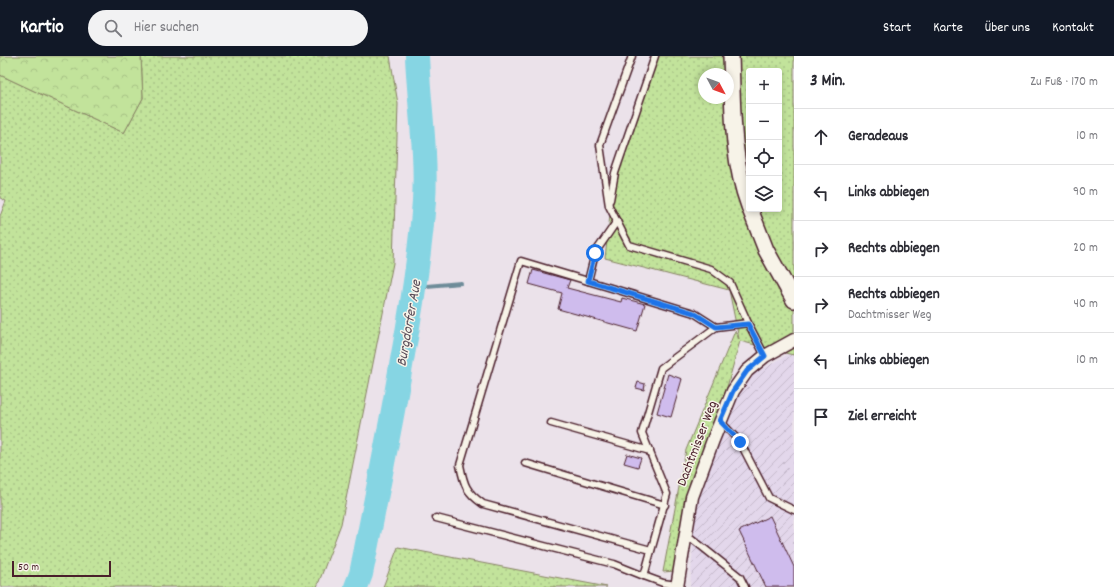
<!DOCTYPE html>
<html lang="de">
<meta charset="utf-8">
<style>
body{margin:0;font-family:Dekko,sans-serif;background:#f2f2f3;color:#2b2b33}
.controls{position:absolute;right:12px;top:12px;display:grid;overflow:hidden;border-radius:4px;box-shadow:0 2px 6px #0003}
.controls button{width:36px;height:36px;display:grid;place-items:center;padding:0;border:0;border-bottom:1px solid #e1e1e2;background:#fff;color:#2b2b33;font:20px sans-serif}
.compass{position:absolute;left:698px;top:12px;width:36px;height:36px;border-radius:50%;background:#fff;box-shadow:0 2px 6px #0003;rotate:131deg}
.scale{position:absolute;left:12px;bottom:10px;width:99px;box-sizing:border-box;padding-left:4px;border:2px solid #4a1f2b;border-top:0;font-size:11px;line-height:14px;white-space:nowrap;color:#4a1f2b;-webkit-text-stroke:3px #f7f3e8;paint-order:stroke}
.stop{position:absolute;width:12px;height:12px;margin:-9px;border:3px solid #1a73e8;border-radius:50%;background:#fff}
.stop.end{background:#1a73e8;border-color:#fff;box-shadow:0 1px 4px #0008}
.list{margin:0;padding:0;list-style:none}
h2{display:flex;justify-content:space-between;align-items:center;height:52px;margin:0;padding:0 16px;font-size:17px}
h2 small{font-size:13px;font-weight:400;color:#7c7c81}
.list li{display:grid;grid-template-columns:26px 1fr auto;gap:12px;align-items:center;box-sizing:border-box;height:56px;padding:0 16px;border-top:1px solid #e1e1e2}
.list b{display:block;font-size:15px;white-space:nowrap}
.list p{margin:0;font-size:13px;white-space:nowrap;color:#7c7c81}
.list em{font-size:13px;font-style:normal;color:#7c7c81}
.icon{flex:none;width:22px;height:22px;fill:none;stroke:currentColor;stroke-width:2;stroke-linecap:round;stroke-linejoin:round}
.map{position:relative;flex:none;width:794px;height:531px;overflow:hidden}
header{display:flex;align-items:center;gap:24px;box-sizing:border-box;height:56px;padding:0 20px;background:#111827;color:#fff}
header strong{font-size:19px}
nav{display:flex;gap:22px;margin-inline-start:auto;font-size:14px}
.search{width:280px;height:36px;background:#f2f2f3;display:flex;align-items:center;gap:10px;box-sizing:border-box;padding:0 14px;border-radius:22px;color:#7c7c81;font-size:15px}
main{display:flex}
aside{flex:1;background:#fff}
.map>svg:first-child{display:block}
</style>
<header>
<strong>Kartio</strong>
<div class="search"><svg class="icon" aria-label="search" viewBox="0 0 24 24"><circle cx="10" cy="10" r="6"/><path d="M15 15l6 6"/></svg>Hier suchen</div>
<nav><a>Start</a><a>Karte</a><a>Über uns</a><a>Kontakt</a></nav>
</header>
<main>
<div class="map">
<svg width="794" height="531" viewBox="0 0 794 531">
<defs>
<pattern id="industrial-furrows" width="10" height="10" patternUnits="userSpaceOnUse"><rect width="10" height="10" fill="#e3d7eb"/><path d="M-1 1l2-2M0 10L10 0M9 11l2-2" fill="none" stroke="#c4b8ca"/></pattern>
<pattern id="green-dots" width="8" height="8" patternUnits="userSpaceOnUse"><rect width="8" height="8" fill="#c2e39b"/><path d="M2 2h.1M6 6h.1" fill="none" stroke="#a8c286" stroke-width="1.8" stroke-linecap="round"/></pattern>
<pattern id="forest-crowns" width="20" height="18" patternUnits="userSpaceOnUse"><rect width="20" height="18" fill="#c2e39b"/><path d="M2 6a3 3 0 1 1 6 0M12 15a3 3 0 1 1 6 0" fill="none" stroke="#a8c286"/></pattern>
</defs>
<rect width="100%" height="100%" fill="#ebe2ea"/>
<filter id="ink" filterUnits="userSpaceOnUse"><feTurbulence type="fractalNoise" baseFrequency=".025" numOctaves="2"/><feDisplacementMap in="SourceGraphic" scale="8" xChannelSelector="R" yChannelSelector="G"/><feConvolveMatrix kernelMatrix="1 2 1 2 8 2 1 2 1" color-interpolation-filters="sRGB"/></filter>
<g filter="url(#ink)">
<!-- industrial -->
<path fill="url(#industrial-furrows)" d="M789,298L794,299V531H690L696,448L736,341L755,317Z"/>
<!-- green -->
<g fill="url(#green-dots)" stroke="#868163" fill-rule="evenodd">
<path d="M141,0H390L398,48L393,207L341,468L317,531H0V160L6,145L0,142V19L124,77L143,42Z"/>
<path d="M655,0H794V299L789,298L740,285L675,515L663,516L686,394L735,275L739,283L729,234L605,202L615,117ZM749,15H779V153H749ZM704,18H728V42H704Z"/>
<path d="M398,491L607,531H383Z"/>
</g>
<!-- forest -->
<path fill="url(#forest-crowns)" stroke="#868163" d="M0,0H141L143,42L124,77L0,19Z"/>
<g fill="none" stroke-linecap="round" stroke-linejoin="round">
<!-- stream -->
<path stroke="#6e8c99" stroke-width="4" d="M415,231L461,227"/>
<!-- river -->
<path stroke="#86d5e3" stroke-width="24" d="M356,531L361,518C375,447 390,375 402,304C412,251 420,198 424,145C427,96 419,48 417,0"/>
</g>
<!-- building -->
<g fill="#cfbced" stroke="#4a1f2b">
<path d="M533,214L570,224L567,232L621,246L622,242L645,248L637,275L558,253L562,237L529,228Z"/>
<path d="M668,318L682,323L671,361L657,357Z"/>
<path d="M638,326L645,328L644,334L636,332Z"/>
<path d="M627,398L641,402L638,411L624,407Z"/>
<path d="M770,460L794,511V531H766L739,475Z"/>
</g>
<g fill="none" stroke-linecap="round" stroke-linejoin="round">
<!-- service casing -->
<g stroke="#4a1f2b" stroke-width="9">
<g id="service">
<path d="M632,0L600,89L609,150L629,189L711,213L730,227L748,267L765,300"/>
<path d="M610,144L615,117L655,0"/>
<path d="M617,165L595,197L588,225L694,257L716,271"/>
<path d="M588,225L521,205L460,409C464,429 466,436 483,448L651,494"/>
<path d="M720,365L740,386L769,442L794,454"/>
<path d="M551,367L650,395"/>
<path d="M525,407L665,449"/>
<path d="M436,462L614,508L644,520"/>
<path d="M686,478L740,521L745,531"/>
<path d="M677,529L663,527L644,520L667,438L642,377L661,312L716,271L748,267"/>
</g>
</g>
<!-- minor casing -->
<g stroke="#4a1f2b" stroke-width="15">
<path id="minor" d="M677,531L692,441L713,384L733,335L747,315L765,300L794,284"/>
</g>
<!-- tertiary casing -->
<g stroke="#4a1f2b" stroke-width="18">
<g id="tertiary">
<path d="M731,0C733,50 731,102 749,150"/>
<path d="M750,153L766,194L794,244"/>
</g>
</g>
<!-- service -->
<use href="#service" stroke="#f7f3e8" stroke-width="6"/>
<!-- minor -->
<use href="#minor" stroke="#f7f3e8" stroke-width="12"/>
<!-- tertiary -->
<use href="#tertiary" stroke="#f7f3e8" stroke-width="15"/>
</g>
</g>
<g fill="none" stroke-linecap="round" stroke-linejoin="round" filter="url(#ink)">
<!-- route -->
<path stroke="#1a73e8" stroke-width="5" d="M595,197L588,225L694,257L716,271L748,268L765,300L747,315L733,335L720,365L740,386"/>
</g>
<g text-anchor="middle" stroke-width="3" stroke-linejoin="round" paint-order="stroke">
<!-- street labels -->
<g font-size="14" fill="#4a1f2b" stroke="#f7f3e8">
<text transform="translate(696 387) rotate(-69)" y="5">Dachtmisser Weg</text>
</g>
<!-- water labels -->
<g font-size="15" font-style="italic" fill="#594c59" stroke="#f7f3e8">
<text transform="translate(408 267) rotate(-80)" y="5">Burgdorfer Aue</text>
</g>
</g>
</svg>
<div class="controls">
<button>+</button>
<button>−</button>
<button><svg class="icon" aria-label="locate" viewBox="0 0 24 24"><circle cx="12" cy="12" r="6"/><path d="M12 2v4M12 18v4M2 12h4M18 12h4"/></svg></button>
<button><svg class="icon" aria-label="layers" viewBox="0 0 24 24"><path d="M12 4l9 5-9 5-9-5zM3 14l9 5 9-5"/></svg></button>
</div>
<svg class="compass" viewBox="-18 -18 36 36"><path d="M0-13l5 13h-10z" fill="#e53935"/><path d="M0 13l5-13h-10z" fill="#7c7c81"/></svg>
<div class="scale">50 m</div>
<div class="stop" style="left:595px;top:197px"></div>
<div class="stop end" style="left:740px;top:386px"></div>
</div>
<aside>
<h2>3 Min.<small>Zu Fuß · 170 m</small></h2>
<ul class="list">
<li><svg class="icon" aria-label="ahead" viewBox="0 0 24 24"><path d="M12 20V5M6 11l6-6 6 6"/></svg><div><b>Geradeaus</b></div><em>10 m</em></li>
<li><svg class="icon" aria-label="left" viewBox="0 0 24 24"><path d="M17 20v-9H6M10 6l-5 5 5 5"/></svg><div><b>Links abbiegen</b></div><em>90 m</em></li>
<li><svg class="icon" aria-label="right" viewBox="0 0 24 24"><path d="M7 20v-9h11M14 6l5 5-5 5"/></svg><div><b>Rechts abbiegen</b></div><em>20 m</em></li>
<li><svg class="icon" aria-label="right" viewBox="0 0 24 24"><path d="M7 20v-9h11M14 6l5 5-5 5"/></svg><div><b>Rechts abbiegen</b><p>Dachtmisser Weg</p></div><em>40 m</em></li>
<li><svg class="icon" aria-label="left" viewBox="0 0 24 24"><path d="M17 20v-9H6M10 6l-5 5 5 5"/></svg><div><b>Links abbiegen</b></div><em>10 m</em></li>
<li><svg class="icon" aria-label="arrive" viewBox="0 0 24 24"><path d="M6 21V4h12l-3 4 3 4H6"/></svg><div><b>Ziel erreicht</b></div></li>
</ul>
</aside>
</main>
